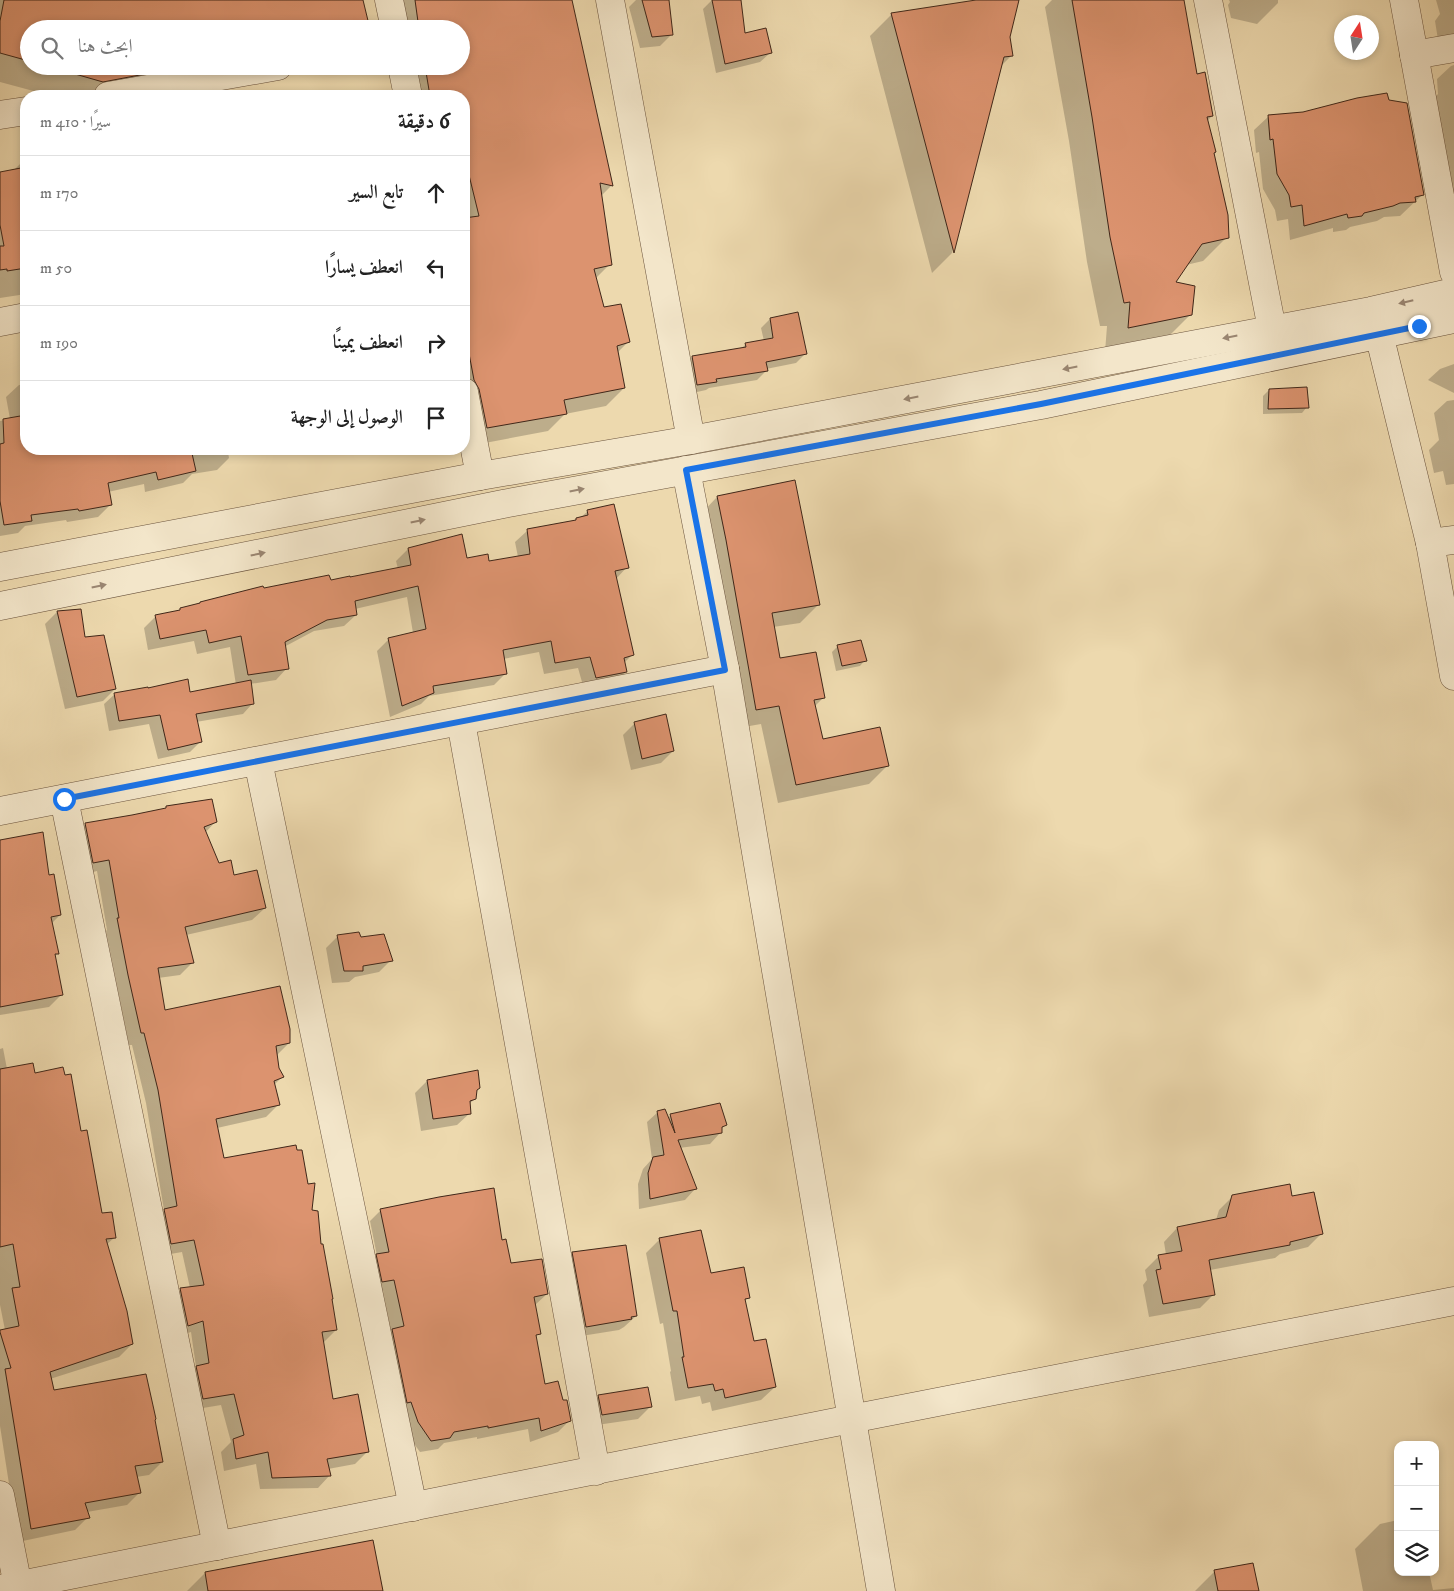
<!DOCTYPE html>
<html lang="ar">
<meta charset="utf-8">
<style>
body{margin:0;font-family:"IM FELL DW Pica",Amiri,serif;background:#f2f2f2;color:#222;direction:rtl}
.controls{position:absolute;right:15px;bottom:15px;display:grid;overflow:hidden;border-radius:10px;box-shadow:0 2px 8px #0003}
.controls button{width:45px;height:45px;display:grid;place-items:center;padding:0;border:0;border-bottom:1px solid #e0e0e0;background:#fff;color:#222;font:25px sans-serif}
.compass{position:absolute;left:1334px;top:15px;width:45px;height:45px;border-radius:50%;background:#fff;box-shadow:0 2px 8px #0003;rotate:12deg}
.stop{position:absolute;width:15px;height:15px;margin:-11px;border:4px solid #1a73e8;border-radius:50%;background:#fff}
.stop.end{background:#1a73e8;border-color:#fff;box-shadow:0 1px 5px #0008}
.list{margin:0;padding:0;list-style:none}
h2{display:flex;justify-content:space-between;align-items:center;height:65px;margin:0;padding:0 20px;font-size:21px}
h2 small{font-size:16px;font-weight:400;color:#767676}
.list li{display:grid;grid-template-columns:32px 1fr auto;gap:15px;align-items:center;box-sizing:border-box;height:75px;padding:0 20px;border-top:1px solid #e0e0e0}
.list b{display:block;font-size:19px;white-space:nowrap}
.list em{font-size:16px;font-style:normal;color:#767676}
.icon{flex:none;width:28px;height:28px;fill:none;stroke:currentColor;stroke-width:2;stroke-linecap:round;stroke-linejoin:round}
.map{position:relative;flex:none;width:1454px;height:1591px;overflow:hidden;direction:ltr}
.search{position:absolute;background:#fff;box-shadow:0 2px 8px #0003;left:20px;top:20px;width:450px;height:55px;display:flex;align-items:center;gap:12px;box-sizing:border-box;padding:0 18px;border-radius:28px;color:#767676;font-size:19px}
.panel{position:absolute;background:#fff;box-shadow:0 2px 8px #0003;left:20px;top:90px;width:450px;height:365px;border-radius:20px;direction:rtl}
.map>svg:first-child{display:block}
</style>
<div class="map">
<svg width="1454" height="1591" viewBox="0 0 1454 1591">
<rect width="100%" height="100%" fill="#edd9ae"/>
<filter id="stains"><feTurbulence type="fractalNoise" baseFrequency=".004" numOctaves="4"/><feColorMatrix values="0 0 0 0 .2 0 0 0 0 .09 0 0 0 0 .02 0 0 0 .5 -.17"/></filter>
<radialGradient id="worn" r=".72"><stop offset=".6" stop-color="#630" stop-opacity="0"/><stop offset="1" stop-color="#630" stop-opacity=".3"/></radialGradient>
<!-- shadow -->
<g fill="#0003">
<path d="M0,0H362L29,29V66H315L121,96H52L0,82Z"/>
<path d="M395,0H571L612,185L600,197L610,264L595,279L604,309L629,341L617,353L624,388L606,406L565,414L548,431L469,446L464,419V96H409L405,66H461V29H399Z"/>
<path d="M636,0H668L672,34L660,46L640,48L629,7Z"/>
<path d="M712,0H740L744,34L770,53L760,62L716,73L703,9Z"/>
<path d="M984,0H1018L1008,37L1012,55L1001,66L952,253L932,273L870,36L892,14Z"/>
<path d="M1052,0H1182L1196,76L1212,116L1207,121L1215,152L1213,154L1227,237L1203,261L1186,265L1174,283L1190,315L1166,339L1105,352L1107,326H1100L1087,262L1069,141L1045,7Z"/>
<path d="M1229,0H1278V3L1257,24L1231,18L1228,5L1230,2Z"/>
<path d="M1436,0H1454V55L1439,46L1435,21L1440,14Z"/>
<path d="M1454,65V208L1435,97L1438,94L1437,79L1451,66Z"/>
<path d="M386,90L387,96H349Z"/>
<path d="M1269,116L1423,194L1400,216L1384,217L1377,221L1350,227L1346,230L1333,232V228L1290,240L1288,219L1277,221L1275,210L1263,189L1259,152L1256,153L1254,130Z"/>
<path d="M25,159H26V297V294L0,298V174L13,171Z"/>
<path d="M797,314L805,354L796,363L766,369V371L757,380L709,388L706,390L688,394L683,366L692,357L741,349L746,344L764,341L761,328L770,319Z"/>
<path d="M1454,364V393L1428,380L1440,369Z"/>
<path d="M26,384V449H233L228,452L229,458L217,470L192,474L183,483L145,492L144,484L108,492L110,505L98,517L67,522L66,520L25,526L18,533L0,536V421L10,419L6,397L19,385Z"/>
<path d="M1269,390L1307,407L1302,413L1263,414V396Z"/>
<path d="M1454,400V484L1446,485L1443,471L1434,473L1429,450L1439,440L1434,413L1447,401Z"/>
<path d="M717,497L818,605L800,623L773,627L779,660L823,698L814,707L822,741L887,766L869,784L778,803L761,724L738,728L699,516Z"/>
<path d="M588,511L627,567L616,579L632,655L624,663L626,672L614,684L584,689L578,668L544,674L539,652L503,659L506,673L494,685L429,696L421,704L390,717L377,651L389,639L413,633L407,597L355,609L356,615L344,626L314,631L284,647L287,668L276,680L250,684L253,703L243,714L196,722L201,741L190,752L158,759L149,724L109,731L104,704L115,694L189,693L236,685L230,647L197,654L194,641L148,650L144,628L156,616L263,590L330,581L398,569L396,561L408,549L461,536L466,559L488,563L518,557L515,542L527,531L573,522L576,519L580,518Z"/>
<path d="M57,612L84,638L115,689L103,701L65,709L45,624Z"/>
<path d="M838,646L865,660L860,666L836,671L832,652Z"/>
<path d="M635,723L673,751L661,763L631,770L623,735Z"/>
<path d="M216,821L205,833L219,865L233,876L265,908L252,920L186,935L192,963L180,975L158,978L164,1012L289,1043L277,1055L278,1068L282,1077L273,1086L278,1105L266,1117L217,1128L223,1160L311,1211L320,1246L336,1330L323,1343L332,1400L367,1452L355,1464L328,1469L330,1475L318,1488L260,1489L256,1464L224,1471L221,1452L231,1442L221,1405L191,1410L184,1379L196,1367L191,1332L176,1337L169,1302L181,1290L190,1288L182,1252L159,1256L152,1222L164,1210L146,1103L132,1045H129L106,931L107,930L97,871L81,875L73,836L85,824Z"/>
<path d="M0,841L48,876L60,915L51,924L58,953L55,956L61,995L49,1007L0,1015Z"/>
<path d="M338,936L361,938L391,960L379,972L355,977L349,982L332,983L326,948Z"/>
<path d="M3,1048L7,1069L34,1074L80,1133L101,1214L114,1238L106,1245L132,1344L119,1357L50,1379L53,1391L162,1462L149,1475L136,1477L140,1492L127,1505L87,1512L88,1517L75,1530L18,1542L0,1426V1331L5,1330L0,1305V1049Z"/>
<path d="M427,1081L475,1091V1099L469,1104L470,1113L457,1125L421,1131L415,1093Z"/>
<path d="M658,1112L668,1118L671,1115L725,1125L720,1130V1133L710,1144L679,1148L695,1189L685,1200L639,1209L638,1184L643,1169L652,1159L647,1122Z"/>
<path d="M1233,1196L1291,1198L1322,1233L1308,1247L1280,1254L1275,1258L1210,1270L1214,1294L1200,1308L1149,1317L1143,1285L1147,1280L1145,1270L1159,1256L1166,1255L1164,1242L1177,1228L1216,1220L1219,1210Z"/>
<path d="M381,1210L501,1241L510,1264L547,1294L535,1305L539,1333L535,1337L544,1385L562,1402L570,1420L558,1432L530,1442L528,1429L477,1439V1437L444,1443L438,1449L420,1452L407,1434L381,1341L391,1331L383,1291L371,1292L366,1267L377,1256L370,1221Z"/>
<path d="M660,1239L710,1274L748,1297L744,1302L753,1343L775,1387L761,1400L712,1411L710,1402L702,1404L700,1396L675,1401L670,1372L671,1371L663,1323L660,1324L646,1253Z"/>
<path d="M573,1254L636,1316L624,1327L619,1330L575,1337L562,1265Z"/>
<path d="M599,1396L650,1407L638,1419L590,1426L587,1408Z"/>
<path d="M1398,1520V1572H1429L1433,1590L1454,1588V1591H1363L1355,1549L1380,1524Z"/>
<path d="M1215,1571L1258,1591H1195Z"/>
<path d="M205,1573L381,1591H187Z"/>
</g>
<!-- building -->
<g fill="#dc936f" stroke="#402719">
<path d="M4,0H363L370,29H29V61L0,53V21Z"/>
<path d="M415,0H572L613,186L600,183L612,265L594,269L604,307L621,304L630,342L617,346L625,388L564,400L567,414L487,428L479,389L474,380L464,327V218L479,216L468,171L464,172V96H430L425,66H461V29H419Z"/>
<path d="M642,0H669L673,35L652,37Z"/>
<path d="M712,0H741L745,33L766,28L772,53L725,64Z"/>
<path d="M976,0H1019L1010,37L1013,56L1004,57L954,253L891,13Z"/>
<path d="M1072,0H1184L1197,74L1205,72L1213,116L1207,117L1216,152L1214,153L1228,215L1229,238L1202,244L1176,282L1195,286L1192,315L1128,328L1130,302L1124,303L1110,237L1092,117Z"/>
<path d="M47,66H187L103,82Z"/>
<path d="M1387,93L1389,100L1407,103L1424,195L1415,197L1416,202L1400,203L1393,206L1364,213L1362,216L1348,218L1347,214L1304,226L1302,205L1291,207L1289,195L1277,174L1273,139L1270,140L1268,115L1303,112L1357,98Z"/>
<path d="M26,167V268L7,271V269L0,270V246H4L0,225V172Z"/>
<path d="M798,312L807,354L766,362L768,371L716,379L717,382L697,385L692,356L746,347L745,343L773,338L770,318Z"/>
<path d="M1307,387L1309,408L1268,409L1269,389Z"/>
<path d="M26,415V449H191L196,471L158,480L156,472L108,483L112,505L79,511L78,509L31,515L32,521L4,525L0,501V444L4,443L3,419Z"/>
<path d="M795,480L820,605L772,613L780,658L816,652L825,698L814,700L823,739L880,727L889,766L796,785L779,706L756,710L726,540L717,496Z"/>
<path d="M614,504L629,568L615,571L634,655L624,658L627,672L596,678L590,657L555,663L551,641L503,650L507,674L433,686L434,693L402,706L388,638L426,629L418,586L355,601L357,615L327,620L285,642L289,669L248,675L241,636L209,643L206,630L160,639L155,615L180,610V608L200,603V602L263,586L264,588L329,575L331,580L350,576V577L411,565L408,548L462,534L467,558L488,554L489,561L530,554L527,529L576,520V518L588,515L587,510Z"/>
<path d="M81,609L85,637L104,635L116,689L77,697L57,611Z"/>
<path d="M861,640L867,661L842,666L837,645Z"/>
<path d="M188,679L190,692L251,680L254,704L196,714L202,742L168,750L160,715L119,721L114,693L148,687V688Z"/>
<path d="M666,714L674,751L642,759L634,722Z"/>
<path d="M212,799L217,822L204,827L219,863L231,860L234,875L257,870L266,908L185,927L194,963L158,968L165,1010L280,986L290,1029V1043L276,1046L279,1068L284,1077L274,1081L280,1105L216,1119L224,1158L296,1145L297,1150H302L308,1184L315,1183L312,1210L318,1211L321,1244H323L333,1299H332L337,1330L322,1332L333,1399L358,1394L369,1452L327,1459L331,1476L272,1478L268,1452L236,1459L233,1439L244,1435L234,1394L203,1399L196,1366L209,1363L203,1321L188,1326L180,1288L204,1285L194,1240L171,1244L164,1209L177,1206L158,1090L144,1033H141L128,975L117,918H119L109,860L93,863L85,823L132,815L166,808V806Z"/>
<path d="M43,832L49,875L54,874L61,915L51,917L59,954H55L63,995L0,1007V840Z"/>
<path d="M359,932L361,937L384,934L393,961L363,966V971H344L337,935Z"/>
<path d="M33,1063L35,1073L63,1067L65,1075L71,1074L81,1131L87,1130L102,1213L112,1212L116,1238L106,1239L127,1311L133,1344L50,1372L54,1390L146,1374L156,1419L155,1420L163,1462L135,1466L141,1493L85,1503L90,1518L31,1529L5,1369L11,1368L0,1332V1330L19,1326L12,1288L20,1287L13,1244L0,1247V1069Z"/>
<path d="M478,1070L480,1088L477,1090L476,1099L470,1101L471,1114L433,1119L427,1080Z"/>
<path d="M720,1103L727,1125L722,1127V1133L678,1140L697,1189L650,1199L648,1173L653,1157L664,1155L657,1111L665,1109L675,1133L670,1114Z"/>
<path d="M1290,1184L1292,1196L1314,1192L1323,1234L1290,1242V1245L1209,1260L1215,1295L1163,1304L1156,1270L1161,1269L1158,1255L1182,1251L1177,1227L1226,1217L1232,1195Z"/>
<path d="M494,1188L502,1240L506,1239L511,1263L542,1259L548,1294L534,1297L541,1334L536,1335L545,1384L558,1381L563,1400H567L571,1421L541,1431L539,1418L488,1428V1426L454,1432L450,1438L431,1441L418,1422L411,1402L407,1403L392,1329L404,1326L394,1280L382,1282L376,1254L389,1252L380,1209L439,1197Z"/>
<path d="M701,1230L711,1273L744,1267L750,1298L745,1299L754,1341L766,1339L776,1387L725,1398L723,1389L715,1391L713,1384L688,1388L682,1357H684L677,1311H673L659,1238Z"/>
<path d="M626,1245L637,1316L631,1317L632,1319L586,1327L572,1252Z"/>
<path d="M648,1387L652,1407L602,1415L598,1395Z"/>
<path d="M373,1540L383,1591H208L205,1572Z"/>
<path d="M1253,1563L1259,1591H1218L1214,1570Z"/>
</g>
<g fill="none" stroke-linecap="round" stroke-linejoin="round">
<!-- minor casing -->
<g stroke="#6b543e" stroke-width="29">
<g id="minor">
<path d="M389,0L395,29"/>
<path d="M610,0L691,440"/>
<path d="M1208,0L1272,329"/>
<path d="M1404,0L1454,272"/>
<path d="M1414,55L1454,48"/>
<path d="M402,66L408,96"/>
<path d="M108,96L278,66"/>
<path d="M0,115L26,111"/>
<path d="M0,322L26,317"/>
<path d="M1379,334L1430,543L1454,676"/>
<path d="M464,392L480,476"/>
<path d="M1430,543L1454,540"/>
<path d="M461,722L596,1471"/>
<path d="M258,761L413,1507"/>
<path d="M64,799L217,1546"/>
<path d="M0,811L725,669"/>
<path d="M0,1495L18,1586"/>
<path d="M0,1589L851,1419L1454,1301"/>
</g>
</g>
<!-- tertiary casing -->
<g stroke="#6b543e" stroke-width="29">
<g id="tertiary">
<path d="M686,470L725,669L881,1591"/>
<path d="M0,567L480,476L691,440L1371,311L1454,292"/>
<path d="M0,606L503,504L1041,405L1454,319"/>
</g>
</g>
<!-- minor -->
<use href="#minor" stroke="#f3e6ca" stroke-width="28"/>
<!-- tertiary -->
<use href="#tertiary" stroke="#f3e6ca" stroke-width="28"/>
</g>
<!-- one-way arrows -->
<defs><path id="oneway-solid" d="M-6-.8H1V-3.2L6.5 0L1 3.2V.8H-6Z" transform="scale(1.25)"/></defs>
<g fill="#9a8672">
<use href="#oneway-solid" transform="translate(1406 302) rotate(167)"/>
<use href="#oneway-solid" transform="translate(1230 337) rotate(169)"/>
<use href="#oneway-solid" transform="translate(1070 368) rotate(169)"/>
<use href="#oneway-solid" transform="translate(911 398) rotate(169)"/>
<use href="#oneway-solid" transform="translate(577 490) rotate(-11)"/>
<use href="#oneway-solid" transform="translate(418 521) rotate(-12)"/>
<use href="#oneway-solid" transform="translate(258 554) rotate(-12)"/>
<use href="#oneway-solid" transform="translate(99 586) rotate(-12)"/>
</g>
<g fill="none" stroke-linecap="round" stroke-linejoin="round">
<!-- route -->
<path stroke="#1a73e8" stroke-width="6" d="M64,799L725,670L686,470L1041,404L1419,326"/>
</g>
<rect width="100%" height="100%" filter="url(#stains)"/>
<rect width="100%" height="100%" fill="url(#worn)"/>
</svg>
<div class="controls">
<button>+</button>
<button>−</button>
<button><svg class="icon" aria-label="layers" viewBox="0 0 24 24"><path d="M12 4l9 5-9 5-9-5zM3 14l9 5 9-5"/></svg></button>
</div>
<svg class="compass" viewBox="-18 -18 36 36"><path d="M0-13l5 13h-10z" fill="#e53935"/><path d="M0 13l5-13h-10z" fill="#767676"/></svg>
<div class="stop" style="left:64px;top:799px"></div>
<div class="stop end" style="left:1419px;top:326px"></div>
<div class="search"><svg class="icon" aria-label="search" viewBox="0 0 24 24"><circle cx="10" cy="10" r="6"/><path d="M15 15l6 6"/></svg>ابحث هنا</div>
<section class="panel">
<h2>6 دقيقة<small>سيرًا · 410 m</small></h2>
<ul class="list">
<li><svg class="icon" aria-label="ahead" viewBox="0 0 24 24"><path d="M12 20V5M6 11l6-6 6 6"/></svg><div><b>تابع السير</b></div><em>170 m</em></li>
<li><svg class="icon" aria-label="left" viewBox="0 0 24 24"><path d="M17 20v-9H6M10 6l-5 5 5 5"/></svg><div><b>انعطف يسارًا</b></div><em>50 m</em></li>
<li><svg class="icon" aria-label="right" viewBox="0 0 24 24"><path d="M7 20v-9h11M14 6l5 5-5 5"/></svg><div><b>انعطف يمينًا</b></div><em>190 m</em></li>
<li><svg class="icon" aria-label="arrive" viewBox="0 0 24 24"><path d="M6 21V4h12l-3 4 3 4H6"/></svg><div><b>الوصول إلى الوجهة</b></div></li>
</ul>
</section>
</div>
